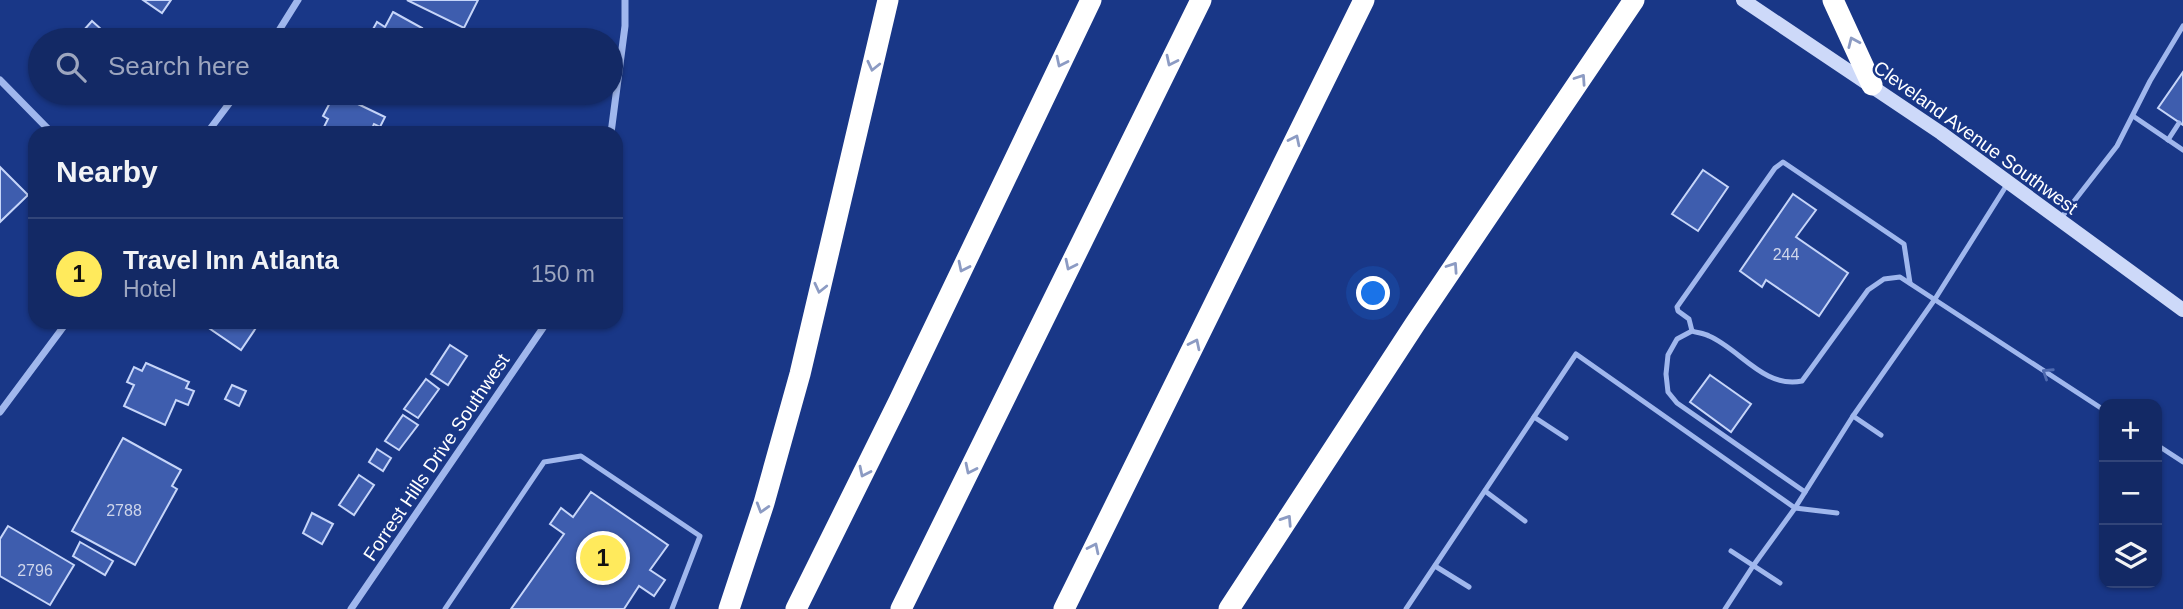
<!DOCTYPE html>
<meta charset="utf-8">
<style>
body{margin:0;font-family:Arial,sans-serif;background:#20356e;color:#f1f3f6}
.controls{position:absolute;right:21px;bottom:21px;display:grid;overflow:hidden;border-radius:14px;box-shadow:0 2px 5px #0004}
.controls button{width:63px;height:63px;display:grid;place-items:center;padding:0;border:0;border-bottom:2px solid #324579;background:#132965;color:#f1f3f6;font:35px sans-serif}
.you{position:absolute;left:1374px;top:294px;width:24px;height:24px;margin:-18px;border:5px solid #fff;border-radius:50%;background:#1a73e8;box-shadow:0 0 0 10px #1a73e833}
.badge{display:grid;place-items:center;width:46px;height:46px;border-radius:50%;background:#ffea5c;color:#111;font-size:23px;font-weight:700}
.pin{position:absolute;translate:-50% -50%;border:4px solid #fff;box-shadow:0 2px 7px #0006}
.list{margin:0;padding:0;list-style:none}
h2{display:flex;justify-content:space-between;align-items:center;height:91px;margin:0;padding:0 28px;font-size:30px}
h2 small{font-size:23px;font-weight:400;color:#9da6bf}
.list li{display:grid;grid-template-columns:46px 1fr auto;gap:21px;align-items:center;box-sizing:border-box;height:112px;padding:0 28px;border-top:2px solid #324579}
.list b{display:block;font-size:26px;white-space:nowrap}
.list p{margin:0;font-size:23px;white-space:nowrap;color:#9da6bf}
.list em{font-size:23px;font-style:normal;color:#9da6bf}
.icon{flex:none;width:38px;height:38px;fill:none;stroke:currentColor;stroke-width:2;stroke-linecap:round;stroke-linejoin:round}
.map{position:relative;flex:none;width:2183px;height:609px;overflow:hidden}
.search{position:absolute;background:#132965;box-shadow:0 2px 5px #0004;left:28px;top:28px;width:595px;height:77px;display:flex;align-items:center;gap:18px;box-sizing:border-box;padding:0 24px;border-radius:38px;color:#9da6bf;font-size:26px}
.panel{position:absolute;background:#132965;box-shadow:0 2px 5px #0004;left:28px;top:126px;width:595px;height:203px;border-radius:21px}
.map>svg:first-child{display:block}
</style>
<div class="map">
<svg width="2183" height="609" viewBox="0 0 2183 609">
<rect width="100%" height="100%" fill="#193787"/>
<!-- building -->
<g fill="#3e5dae" stroke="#c6d5f9" stroke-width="2">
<path d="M143,0H171L162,13Z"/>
<path d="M407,0H478L464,28Z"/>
<path d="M393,12L422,28L416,40H367L377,22L385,27Z"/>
<path d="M92,21L113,40H75Z"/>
<path d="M2183,72V125L2158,108Z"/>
<path d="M335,93L385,117L380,127L374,124L370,133H321L328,119L323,116Z"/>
<path d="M0,167L28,195L0,222Z"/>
<path d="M1703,170L1728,187L1698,231L1672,214Z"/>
<path d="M1793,194L1816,210L1796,237L1848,273L1819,316L1766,280L1762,287L1740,271Z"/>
<path d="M200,322H260L241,350Z"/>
<path d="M450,345L467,356L448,385L431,374Z"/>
<path d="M146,363L189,382L186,388L194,391L188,405L176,400L165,425L124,406L134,385L127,382L134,367L142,371Z"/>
<path d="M1710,375L1751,404L1731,432L1690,402Z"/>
<path d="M426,379L439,389L418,418L404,409Z"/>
<path d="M232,385L246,391L239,406L225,399Z"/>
<path d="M403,415L418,425L399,450L385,441Z"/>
<path d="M123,438L181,470L172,486L177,489L135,565L72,531Z"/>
<path d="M377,449L391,458L383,471L369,462Z"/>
<path d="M359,475L374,485L354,515L339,505Z"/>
<path d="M591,492L668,545L650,570L665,580L654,596L639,586L624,609H511L564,534L550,524L561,508L573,517Z"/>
<path d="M312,513L333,524L322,544L303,533Z"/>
<path d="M8,526L74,565L50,605L0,576V539Z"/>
<path d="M80,542L113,561L105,575L73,556Z"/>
</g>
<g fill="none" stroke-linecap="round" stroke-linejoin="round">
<!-- lane -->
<g stroke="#a0b7ed" stroke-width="5">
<path d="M2133,116L2183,150"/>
<path d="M2168,140L2179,123"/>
<path d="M2061,218L2117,146L2150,81L2183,26"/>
<path d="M1692,331L1689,319L1678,311L1677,307L1775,168L1783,162L1904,244L1910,283"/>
<path d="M1853,416L1881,435"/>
<path d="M1534,417L1566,438"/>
<path d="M2157,445L2183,462"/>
<path d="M1485,491L1525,521"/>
<path d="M1805,492L1677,403L1668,392L1666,374L1668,355L1677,339L1692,331C1697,333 1704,333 1709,336C1740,349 1764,389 1802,381L1868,290L1884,279L1900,277L2104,410"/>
<path d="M1731,551L1780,583"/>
<path d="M1435,566L1469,587"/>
<path d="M445,609L544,462L581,456L700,536L672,609"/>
<path d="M1406,609L1576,354L1795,508L1837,513"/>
<path d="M1725,609L1753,566L1795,508L1853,416L1935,299L2008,183"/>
</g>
<!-- street -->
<g stroke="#a0b7ed" stroke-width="7">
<path d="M273,40L298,0"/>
<path d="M0,80L52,133"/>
<path d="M207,133L237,93"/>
<path d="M611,133L625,26V0"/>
<path d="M0,412L67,322"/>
<path d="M351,609L547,322"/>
</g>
<!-- secondary -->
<path stroke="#cdd9f9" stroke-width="14" d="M1743,0L1941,133L2183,310"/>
<!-- highway -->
<g stroke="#fff" stroke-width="21">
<path d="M1833,0L1872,85"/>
<path d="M729,609L764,503L800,374L888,0"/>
<path d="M796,609L899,401L1091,0"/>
<path d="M901,609L1201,0"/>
<path d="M1064,609L1364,0"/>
<path d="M1229,609L1415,324L1634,0"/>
</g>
</g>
<!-- one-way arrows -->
<defs><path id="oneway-chevron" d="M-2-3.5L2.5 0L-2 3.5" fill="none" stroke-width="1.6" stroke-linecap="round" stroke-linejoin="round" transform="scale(1.75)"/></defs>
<g stroke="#8c9bc3">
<use href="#oneway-chevron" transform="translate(1853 42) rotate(-114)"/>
<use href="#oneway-chevron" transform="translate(1171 61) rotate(116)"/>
<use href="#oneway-chevron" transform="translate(1061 62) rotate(116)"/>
<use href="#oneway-chevron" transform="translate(873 66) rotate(103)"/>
<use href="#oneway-chevron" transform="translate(1581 79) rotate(-56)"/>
<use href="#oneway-chevron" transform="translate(1295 140) rotate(-64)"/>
<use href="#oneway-chevron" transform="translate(1070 265) rotate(116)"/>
<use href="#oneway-chevron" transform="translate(963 267) rotate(116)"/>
<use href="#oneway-chevron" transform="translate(1453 267) rotate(-56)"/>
<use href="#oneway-chevron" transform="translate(820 288) rotate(103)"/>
<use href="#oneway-chevron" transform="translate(1195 344) rotate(-64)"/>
<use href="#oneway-chevron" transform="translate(970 469) rotate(116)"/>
<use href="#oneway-chevron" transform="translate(864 472) rotate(116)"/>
<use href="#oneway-chevron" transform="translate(762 508) rotate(107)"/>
<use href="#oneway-chevron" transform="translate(1287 520) rotate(-57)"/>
<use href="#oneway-chevron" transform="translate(1094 548) rotate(-64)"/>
</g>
<use stroke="#4f6ab0" href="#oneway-chevron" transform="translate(2047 373) rotate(-147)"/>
<g text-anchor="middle" stroke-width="5" stroke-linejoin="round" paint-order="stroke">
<!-- number labels -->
<g font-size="16" fill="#cfd6eb">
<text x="1786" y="260">244</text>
<text x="124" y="516">2788</text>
<text x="35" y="576">2796</text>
</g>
<!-- street labels -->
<g font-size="19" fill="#fff" stroke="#193787">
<text transform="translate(1976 137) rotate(36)" y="7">Cleveland Avenue Southwest</text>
<text transform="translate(436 457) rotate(-56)" y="7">Forrest Hills Drive Southwest</text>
</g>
</g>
</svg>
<div class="controls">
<button>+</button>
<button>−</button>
<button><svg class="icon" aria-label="layers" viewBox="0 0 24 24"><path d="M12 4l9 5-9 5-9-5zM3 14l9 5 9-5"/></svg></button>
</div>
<div class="you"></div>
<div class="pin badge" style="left:603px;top:558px">1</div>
<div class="search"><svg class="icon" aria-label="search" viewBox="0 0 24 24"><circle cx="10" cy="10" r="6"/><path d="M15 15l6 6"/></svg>Search here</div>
<section class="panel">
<h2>Nearby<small></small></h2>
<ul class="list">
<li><span class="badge">1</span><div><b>Travel Inn Atlanta</b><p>Hotel</p></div><em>150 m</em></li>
</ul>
</section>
</div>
